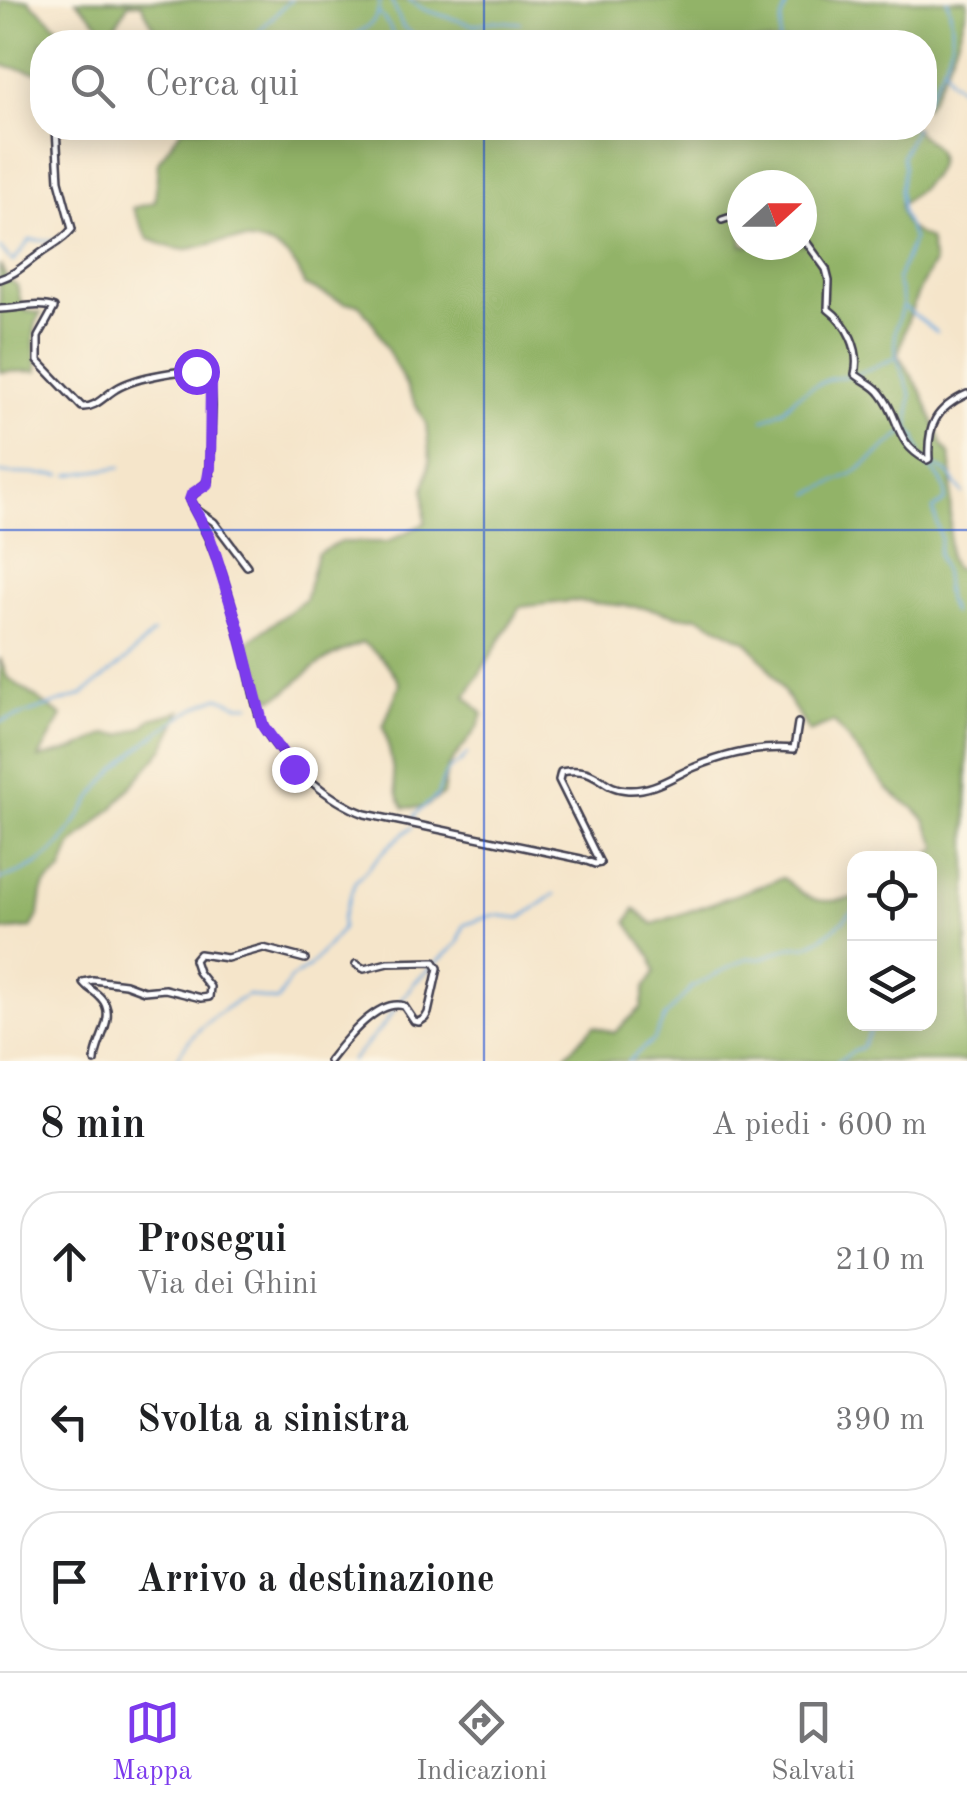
<!DOCTYPE html>
<html lang="it">
<meta charset="utf-8">
<style>
body{margin:0;font-family:"Old Standard TT",serif;background:#f2f2f2;color:#202124}
.controls{position:absolute;right:30px;bottom:30px;display:grid;overflow:hidden;border-radius:20px;box-shadow:0 5px 25px #0003}
.controls button{width:90px;height:90px;display:grid;place-items:center;padding:0;border:0;border-bottom:2px solid #e0e0e0;background:#fff;color:#202124;font:50px sans-serif}
.compass{position:absolute;left:727px;top:170px;width:90px;height:90px;border-radius:50%;background:#fff;box-shadow:0 5px 25px #0003;rotate:69deg}
.stop{position:absolute;width:30px;height:30px;margin:-22px;border:8px solid #7c3aed;border-radius:50%;background:#fff}
.stop.end{background:#7c3aed;border-color:#fff;box-shadow:0 2px 10px #0008}
.list{margin:0;padding:0;list-style:none}
h2{display:flex;justify-content:space-between;align-items:center;height:130px;margin:0;padding:0 40px;font-size:42px}
h2 small{font-size:32px;font-weight:400;color:#757577}
.list li{display:grid;grid-template-columns:65px 1fr auto;gap:30px;align-items:center;box-sizing:border-box;height:140px;margin:0 20px 20px;padding:0 20px;border:2px solid #e0e0e0;border-radius:40px}
.list b{display:block;font-size:38px;white-space:nowrap}
.list p{margin:0;font-size:32px;white-space:nowrap;color:#757577}
.list em{font-size:32px;font-style:normal;color:#757577}
.icon{flex:none;width:55px;height:55px;fill:none;stroke:currentColor;stroke-width:2;stroke-linecap:round;stroke-linejoin:round}
.map{position:relative;flex:none;width:967px;height:1061px;overflow:hidden}
.search{position:absolute;background:#fff;box-shadow:0 5px 25px #0003;left:30px;right:30px;top:30px;height:110px;display:flex;align-items:center;gap:25px;box-sizing:border-box;padding:0 35px;border-radius:40px;color:#757577;font-size:38px}
.sheet{height:610px;background:#fff}
nav{display:flex;justify-content:space-around;align-items:center;box-sizing:border-box;height:140px;border-top:2px solid #e0e0e0;background:#fff;font-size:28px;color:#757577}
nav a{display:grid;justify-items:center;gap:5px}
nav .on{color:#7c3aed}
.map>svg:first-child{display:block}
</style>
<div class="map">
<svg width="967" height="1061" viewBox="0 0 967 1061">
<rect width="100%" height="100%" fill="#fcf5e5"/>
<filter id="ink" filterUnits="userSpaceOnUse"><feTurbulence type="fractalNoise" baseFrequency=".01" numOctaves="2"/><feDisplacementMap in="SourceGraphic" scale="20" xChannelSelector="R" yChannelSelector="G"/><feConvolveMatrix kernelMatrix="1 2 1 2 8 2 1 2 1" color-interpolation-filters="sRGB"/></filter>
<filter id="wash" filterUnits="userSpaceOnUse"><feTurbulence type="fractalNoise" baseFrequency=".0048" numOctaves="4" result="noise"/><feDisplacementMap in="SourceGraphic" scale="40" xChannelSelector="R" yChannelSelector="G"/><feGaussianBlur stdDeviation="2.25" result="paint"/><feColorMatrix in="noise" values="0 0 0 0 0 0 0 0 0 0 0 0 0 0 0 0 0 1.4 0 .05"/><feComposite in="paint" operator="in"/></filter>
<g filter="url(#wash)">
<rect width="100%" height="100%" fill="#f5e5ca"/>
<!-- forest -->
<g fill="#92b367" stroke="#5a6a51" stroke-width="2.5" fill-rule="evenodd">
<path d="M0,0H28L75,42H42V73L0,65Z"/>
<path d="M76,0H967C967,24 939,87 925,108L924,42H161L141,3L128,4L110,35Z"/>
<path d="M182,128H916V131C921,137 930,141 934,147C951,170 914,193 900,205C904,229 908,229 929,239L934,263C915,292 907,322 898,355L922,392L943,446L950,455L952,473L949,558L954,568L967,571V1061H560L594,1026L614,1033L641,1008L645,987L655,972L652,958L627,922L635,909L653,924L783,878C813,903 816,904 854,898V1024H930V858H923L938,848L925,820L914,808L901,800L888,789L834,722L809,732L767,665L747,642L699,617L680,616L647,608L573,601L520,607L466,696L483,714L478,727L447,768L443,794L425,807L404,808C390,784 394,754 383,727L400,684C391,666 379,653 362,643C344,650 326,658 311,670C295,682 292,691 272,699L260,686L245,644L305,600L317,554L340,542H387L425,523L424,490L430,459L426,424L375,326L359,304L345,303L304,285C294,246 256,236 219,242C207,244 192,251 179,249C169,248 158,242 148,239L133,208L155,202L158,162ZM742,185H802V245H742Z"/>
<path d="M0,264L7,279L17,285L20,299L26,311L41,313C30,329 35,352 38,371L0,372Z"/>
<path d="M0,658L7,677L62,716L39,758L75,749L107,734L122,735L143,727L151,719L181,711L164,748L114,807L71,846L62,871L45,885L42,893L39,914L31,928L0,931Z"/>
</g>
<g fill="none" stroke-linecap="round" stroke-linejoin="round">
<!-- stream -->
<g stroke="#6ca9de" stroke-width="2.5">
<path d="M391,0L403,27L423,42"/>
<path d="M409,0L425,10L473,25L494,21L520,23"/>
<path d="M379,13L390,27L395,42"/>
<path d="M246,42C263,29 275,14 291,0"/>
<path d="M344,42C363,28 378,27 380,0"/>
<path d="M779,42L782,18L789,0"/>
<path d="M944,66L950,80L967,93"/>
<path d="M924,102C944,66 961,42 947,0"/>
<path d="M915,128L902,156L904,168L900,190L902,213L913,239L897,281L903,303L895,331L896,355L911,395L909,428L916,438L920,452"/>
<path d="M0,248L13,262L30,240L58,241"/>
<path d="M904,307L937,332"/>
<path d="M763,420L783,410L797,396L816,385L830,379L855,375L895,358"/>
<path d="M923,459C933,473 949,482 945,501L933,509L941,539L938,554L943,569L947,600L952,613"/>
<path d="M928,465C953,471 948,476 963,493"/>
<path d="M0,473L61,475"/>
<path d="M69,475L121,467"/>
<path d="M810,494L857,471L909,428"/>
<path d="M0,722L82,695L126,660L153,633"/>
<path d="M414,819L415,814L437,796L445,774L449,769L460,763L467,754"/>
<path d="M0,879C71,862 71,813 116,769C144,742 183,711 219,697L238,705H250"/>
<path d="M176,1061C190,1032 220,1010 248,995L274,1001L278,1000L290,979L310,966L342,929V919L355,882L390,845L412,827"/>
<path d="M351,1061L383,1026L413,984L458,943L464,925L493,915L521,918L555,894"/>
<path d="M628,1061L654,1039L665,1017L692,987L747,958L760,959L790,947L806,946L819,940L843,921L854,909"/>
<path d="M837,1061L862,1047L874,1024"/>
</g>
</g>
</g>
<g filter="url(#ink)">
<g fill="none" stroke-linecap="round" stroke-linejoin="round">
<!-- minor casing -->
<g stroke="#423f50" stroke-width="10">
<g id="minor">
<path d="M722,220L728,218L742,220"/>
<path d="M802,236L826,269L829,281L828,309C847,323 861,350 855,374C863,381 875,385 881,394C901,419 894,443 927,460L929,459C927,425 936,408 967,394"/>
<path d="M0,279C16,274 24,265 37,256C49,246 62,242 72,229L59,181L56,128"/>
<path d="M0,309C17,309 39,302 54,308L38,337V361L82,407C96,408 104,396 116,389C135,377 188,367 210,373L212,406L209,478C205,489 193,490 190,500L197,510L214,522L247,566"/>
<path d="M191,504C220,553 233,610 247,664C252,683 256,715 266,731C286,764 329,801 365,814L581,859L595,864L600,863"/>
<path d="M600,863L559,780L561,772C600,765 599,789 628,790C654,791 671,777 695,767C726,754 761,746 794,749L798,723"/>
<path d="M95,1061C95,1042 118,1016 101,998C96,992 88,989 83,982L93,980L125,984L144,991L165,989L201,998L209,997L210,987L198,972L194,960L199,954L227,958L263,948L305,959"/>
<path d="M329,1061C344,1042 377,998 404,1006L414,1021L419,1022L425,1018L428,1013L438,968L434,962L388,963L364,969L356,964"/>
</g>
</g>
<!-- minor -->
<use href="#minor" stroke="#fff" stroke-width="5"/>
</g>
</g>
<g fill="none" stroke-linecap="round" stroke-linejoin="round" filter="url(#ink)">
<!-- route -->
<path stroke="#7c3aed" stroke-width="12" d="M196,371H208L211,375L210,468L207,484L192,494L190,500L210,539L216,556L238,627L263,726L294,769"/>
</g>
<!-- grid -->
<path fill="none" stroke="#1d4ed8" stroke-width="2.5" stroke-opacity="0.55" d="M484,0V42M484,128V1061M0,530H967"/>
</svg>
<div class="controls">
<button><svg class="icon" aria-label="locate" viewBox="0 0 24 24"><circle cx="12" cy="12" r="6"/><path d="M12 2v4M12 18v4M2 12h4M18 12h4"/></svg></button>
<button><svg class="icon" aria-label="layers" viewBox="0 0 24 24"><path d="M12 4l9 5-9 5-9-5zM3 14l9 5 9-5"/></svg></button>
</div>
<svg class="compass" viewBox="-18 -18 36 36"><path d="M0-13l5 13h-10z" fill="#e53935"/><path d="M0 13l5-13h-10z" fill="#757577"/></svg>
<div class="stop" style="left:196px;top:371px"></div>
<div class="stop end" style="left:294px;top:769px"></div>
<div class="search"><svg class="icon" aria-label="search" viewBox="0 0 24 24"><circle cx="10" cy="10" r="6"/><path d="M15 15l6 6"/></svg>Cerca qui</div>
</div>
<section class="sheet">
<h2>8 min<small>A piedi · 600 m</small></h2>
<ul class="list">
<li><svg class="icon" aria-label="ahead" viewBox="0 0 24 24"><path d="M12 20V5M6 11l6-6 6 6"/></svg><div><b>Prosegui</b><p>Via dei Ghini</p></div><em>210 m</em></li>
<li><svg class="icon" aria-label="left" viewBox="0 0 24 24"><path d="M17 20v-9H6M10 6l-5 5 5 5"/></svg><div><b>Svolta a sinistra</b></div><em>390 m</em></li>
<li><svg class="icon" aria-label="arrive" viewBox="0 0 24 24"><path d="M6 21V4h12l-3 4 3 4H6"/></svg><div><b>Arrivo a destinazione</b></div></li>
</ul>
</section>
<nav>
<a class="on"><svg class="icon" aria-label="map" viewBox="0 0 24 24"><path d="M3 6l6-2 6 2 6-2v14l-6 2-6-2-6 2zM9 4v14M15 6v14"/></svg>Mappa</a>
<a><svg class="icon" aria-label="directions" viewBox="0 0 24 24"><path d="M12 3l9 9-9 9-9-9zM9 14v-3h6M13 9l2 2-2 2"/></svg>Indicazioni</a>
<a><svg class="icon" aria-label="saved" viewBox="0 0 24 24"><path d="M7 4h10v16l-5-4-5 4z"/></svg>Salvati</a>
</nav>
